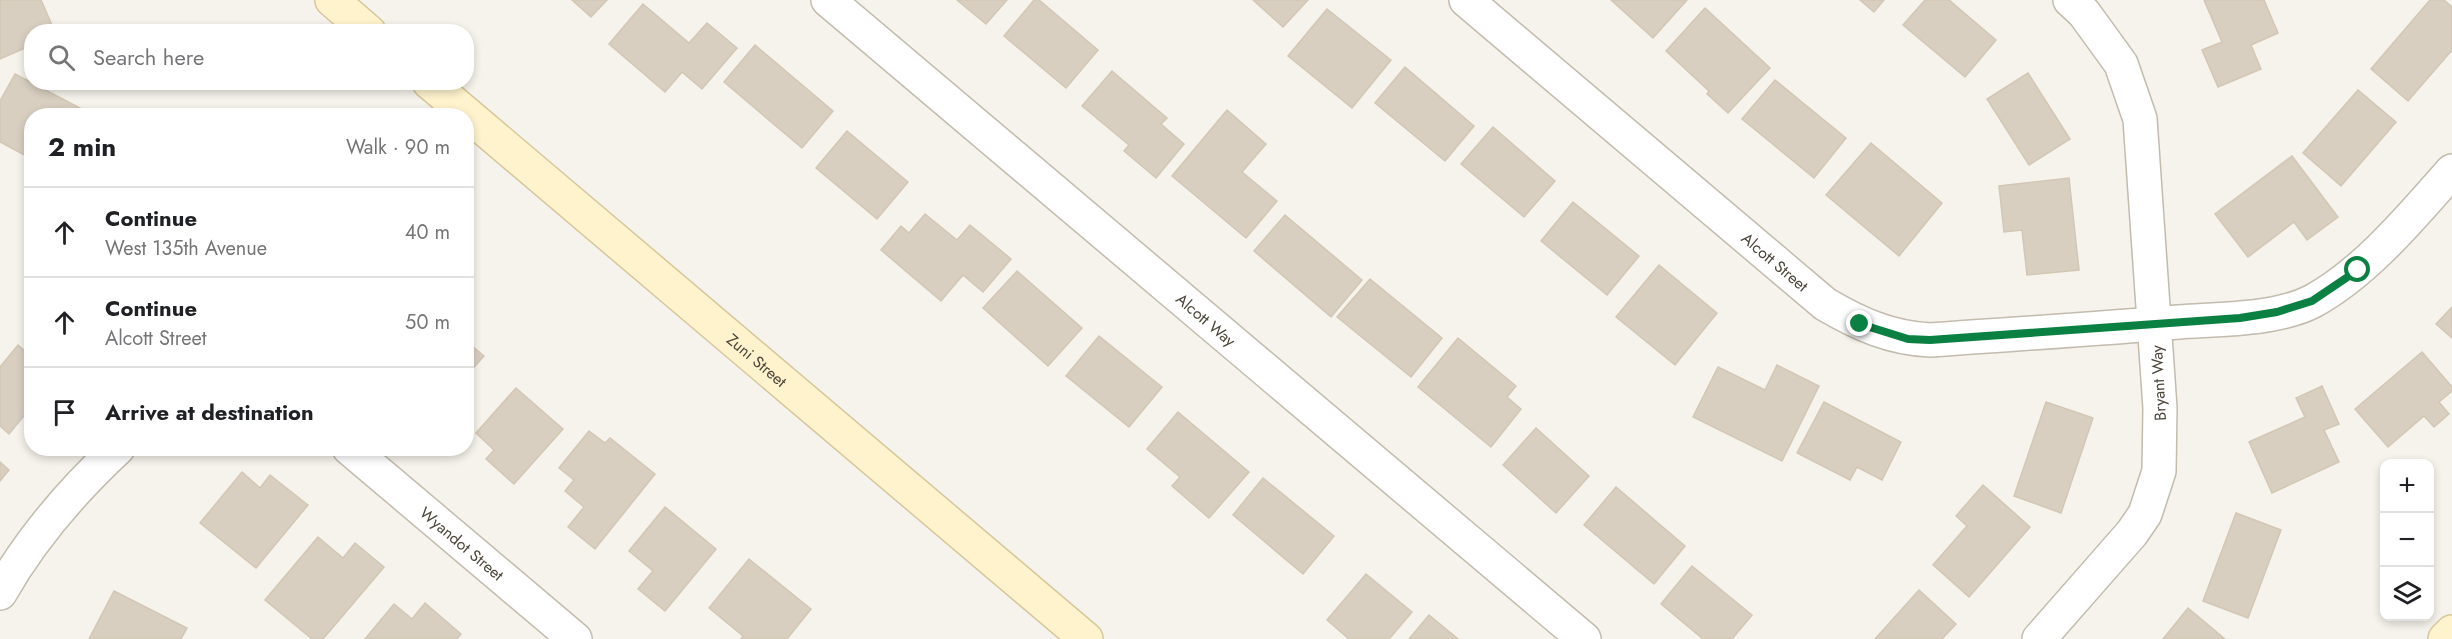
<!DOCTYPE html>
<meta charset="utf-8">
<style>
body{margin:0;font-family:Jost,sans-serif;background:#f2f2f2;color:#202124}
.controls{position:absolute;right:18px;bottom:18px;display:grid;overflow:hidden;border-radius:12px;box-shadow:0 3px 9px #0003}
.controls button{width:54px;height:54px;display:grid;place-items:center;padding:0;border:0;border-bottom:2px solid #e0e0e0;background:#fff;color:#202124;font:30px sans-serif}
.stop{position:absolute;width:18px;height:18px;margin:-14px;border:4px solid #0b8043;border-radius:50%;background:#fff}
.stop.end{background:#0b8043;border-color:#fff;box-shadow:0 2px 6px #0008}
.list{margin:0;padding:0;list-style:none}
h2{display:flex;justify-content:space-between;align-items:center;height:78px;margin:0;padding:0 24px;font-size:26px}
h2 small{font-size:20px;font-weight:400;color:#757577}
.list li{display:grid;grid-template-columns:39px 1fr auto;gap:18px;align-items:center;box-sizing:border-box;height:90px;padding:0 24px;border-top:2px solid #e0e0e0}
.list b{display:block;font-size:22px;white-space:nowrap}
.list p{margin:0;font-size:20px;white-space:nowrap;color:#757577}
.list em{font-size:20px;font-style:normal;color:#757577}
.icon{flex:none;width:33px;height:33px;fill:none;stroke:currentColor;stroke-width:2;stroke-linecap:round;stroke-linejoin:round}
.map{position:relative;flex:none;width:2452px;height:639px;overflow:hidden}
.search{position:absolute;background:#fff;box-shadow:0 3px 9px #0003;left:24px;top:24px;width:450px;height:66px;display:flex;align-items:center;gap:15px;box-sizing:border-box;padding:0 21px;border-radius:24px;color:#757577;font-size:22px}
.panel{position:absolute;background:#fff;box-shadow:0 3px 9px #0003;left:24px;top:108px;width:450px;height:348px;border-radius:24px}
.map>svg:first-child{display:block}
</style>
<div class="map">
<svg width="2452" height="639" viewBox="0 0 2452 639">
<rect width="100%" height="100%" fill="#f6f3ec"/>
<!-- building -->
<g fill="#d8cfc1" stroke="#d3c7b4" stroke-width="1.5">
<path d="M0,0H41L55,32H32V45L0,59Z"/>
<path d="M572,0H607L591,17Z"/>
<path d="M957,0H1007L986,24Z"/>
<path d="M1034,0H1039L1098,50L1066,88L1004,36Z"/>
<path d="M1253,0H1308L1283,27Z"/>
<path d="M1611,0H1687L1653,38Z"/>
<path d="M1860,0H1884L1874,12Z"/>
<path d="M1925,0H1949L1996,40L1965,77L1903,25Z"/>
<path d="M2204,0H2264L2278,33L2251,45L2261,69L2218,87L2202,50L2222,42Z"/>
<path d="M2430,0H2444L2452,7V50L2408,101L2371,69Z"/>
<path d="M643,4L689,43L707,23L737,48L702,89L682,72L665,92L609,44Z"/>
<path d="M1705,8L1770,68L1728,113L1707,94L1709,91L1666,51Z"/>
<path d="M1327,9L1391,60L1352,108L1288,56Z"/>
<path d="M755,45L833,111L802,148L724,82Z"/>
<path d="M1405,67L1474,126L1445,161L1375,103Z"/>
<path d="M1112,71L1167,118L1161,124L1184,144L1156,178L1124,151L1129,145L1082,106Z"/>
<path d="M2028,73L2070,139L2029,165L1987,99Z"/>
<path d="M15,74L93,115L32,116V159L0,142V101Z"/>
<path d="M1775,80L1846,138L1814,178L1742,119Z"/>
<path d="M2358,90L2396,122L2341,186L2303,153Z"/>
<path d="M1227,110L1266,144L1242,172L1277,201L1246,238L1172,176Z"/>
<path d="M1493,127L1555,181L1524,217L1461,164Z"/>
<path d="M847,131L908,182L877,219L816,168Z"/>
<path d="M1871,143L1942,203L1899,256L1826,195Z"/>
<path d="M2292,156L2338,217L2307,240L2294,222L2248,257L2215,214Z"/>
<path d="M2069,178L2079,270L2027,275L2022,230L2004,232L1999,186Z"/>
<path d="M1573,202L1639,256L1607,295L1541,241Z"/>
<path d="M925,214L957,240L970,225L1011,259L983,292L963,275L941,301L881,250L901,226L909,233Z"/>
<path d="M1285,215L1362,280L1331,317L1254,251Z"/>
<path d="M1659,265L1717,313L1675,365L1616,317Z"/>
<path d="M1017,271L1082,328L1048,366L983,308Z"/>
<path d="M1370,279L1442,338L1411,377L1337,317Z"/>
<path d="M2452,307V338L2436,324Z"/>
<path d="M1099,336L1162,387L1129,427L1066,376Z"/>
<path d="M1458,338L1516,386L1507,397L1521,409L1491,447L1418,387Z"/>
<path d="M466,341L484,356L466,376Z"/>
<path d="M18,345L32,357V406L9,434L0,426V367Z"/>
<path d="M2422,352L2452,387V391L2439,402L2449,414L2434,427L2424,416L2388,447L2355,409Z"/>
<path d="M1777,365L1819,386L1782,461L1693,417L1718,367L1765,390Z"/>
<path d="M2322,386L2339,424L2324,430L2339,462L2272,493L2249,442L2305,417L2296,398Z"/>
<path d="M516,388L563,429L514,484L486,459L494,450L476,433Z"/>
<path d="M1824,402L1901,442L1882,480L1857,467L1850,480L1797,453Z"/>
<path d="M2046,402L2093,418L2061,513L2014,496Z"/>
<path d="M1178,412L1249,472L1209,518L1172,486L1180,477L1147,449Z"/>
<path d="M1536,428L1589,476L1556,513L1503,465Z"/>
<path d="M589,431L605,443L610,438L655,474L595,549L568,527L584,507L565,491L574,480L559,468Z"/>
<path d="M0,462L9,470L0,481Z"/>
<path d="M242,472L260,488L270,475L308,505L256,568L200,523Z"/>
<path d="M1263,478L1334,536L1303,574L1233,515Z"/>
<path d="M1983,485L2030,527L1969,597L1933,565L1967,526L1956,516Z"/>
<path d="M1616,487L1685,546L1654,584L1584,525Z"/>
<path d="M665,507L716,549L665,611L638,589L653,571L629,551Z"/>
<path d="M2236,513L2281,530L2248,618L2203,601Z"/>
<path d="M318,537L343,558L355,543L384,567L323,639H312L265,600Z"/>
<path d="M749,559L811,609L787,639H741L743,636L709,608Z"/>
<path d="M1692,566L1752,615L1732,639H1703L1661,604Z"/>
<path d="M1366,574L1412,612L1389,639H1349L1327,620Z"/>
<path d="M1919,590L1956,624L1942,639H1875Z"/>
<path d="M114,591L187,628L181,639H89Z"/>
<path d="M425,603L461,634L457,639H365L394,604L412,619Z"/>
<path d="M2188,608L2225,639H2163Z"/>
<path d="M1429,615L1458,639H1409Z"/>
</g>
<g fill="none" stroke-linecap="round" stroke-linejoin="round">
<!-- street casing -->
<g stroke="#c2bbae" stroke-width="36">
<g id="street">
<path id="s1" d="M828,0L1584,639"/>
<path id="s2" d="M1466,0L1825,304C1859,324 1890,338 1930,340C2013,334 2096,329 2179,322C2220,319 2277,320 2313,301C2366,272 2412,216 2452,171"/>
<path id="s3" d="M349,448L575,639"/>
<path d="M0,593C30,540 73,490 118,448"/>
<path d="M2039,639L2132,533L2145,514L2159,471L2160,408L2140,119L2121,64L2084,13L2070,0"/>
</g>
</g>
<!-- secondary casing -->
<g stroke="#d6c79b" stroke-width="36">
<g id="secondary">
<path d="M332,0L369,32"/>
<path id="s4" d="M429,82L1086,639"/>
<path d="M2445,639L2452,632"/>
</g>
</g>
<!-- street -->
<use href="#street" stroke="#fff" stroke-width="33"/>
<!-- secondary -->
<use href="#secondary" stroke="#fff3cd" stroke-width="33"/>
</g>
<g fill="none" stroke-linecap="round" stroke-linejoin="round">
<!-- route -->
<path stroke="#0b8043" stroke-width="8" d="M1860,324L1908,339L1930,340L2240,318L2277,312L2312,301L2358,270"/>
</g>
<g text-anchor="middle" stroke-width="6" stroke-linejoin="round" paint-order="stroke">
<!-- street labels -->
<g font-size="16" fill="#4b4439" stroke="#fff">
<text dy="6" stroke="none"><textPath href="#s2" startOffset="405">Alcott Street</textPath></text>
<text dy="6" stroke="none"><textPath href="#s1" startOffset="495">Alcott Way</textPath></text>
<text dy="6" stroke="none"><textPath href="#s4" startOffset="430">Zuni Street</textPath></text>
<text transform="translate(2158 383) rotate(-93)" y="6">Bryant Way</text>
<text dy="6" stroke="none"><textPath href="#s3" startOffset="148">Wyandot Street</textPath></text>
</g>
</g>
</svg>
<div class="controls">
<button>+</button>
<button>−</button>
<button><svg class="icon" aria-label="layers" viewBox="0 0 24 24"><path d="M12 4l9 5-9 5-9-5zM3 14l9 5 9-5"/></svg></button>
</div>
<div class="stop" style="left:2358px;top:270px"></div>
<div class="stop end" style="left:1860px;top:324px"></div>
<div class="search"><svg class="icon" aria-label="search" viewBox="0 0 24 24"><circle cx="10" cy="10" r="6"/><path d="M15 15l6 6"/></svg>Search here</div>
<section class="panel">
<h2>2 min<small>Walk · 90 m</small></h2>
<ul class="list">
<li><svg class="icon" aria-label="ahead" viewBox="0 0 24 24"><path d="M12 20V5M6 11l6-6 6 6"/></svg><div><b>Continue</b><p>West 135th Avenue</p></div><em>40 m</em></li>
<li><svg class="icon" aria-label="ahead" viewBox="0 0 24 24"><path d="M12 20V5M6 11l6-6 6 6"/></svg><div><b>Continue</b><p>Alcott Street</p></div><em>50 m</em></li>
<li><svg class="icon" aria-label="arrive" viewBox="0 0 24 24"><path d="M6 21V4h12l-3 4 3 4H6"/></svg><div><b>Arrive at destination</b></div></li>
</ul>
</section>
</div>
